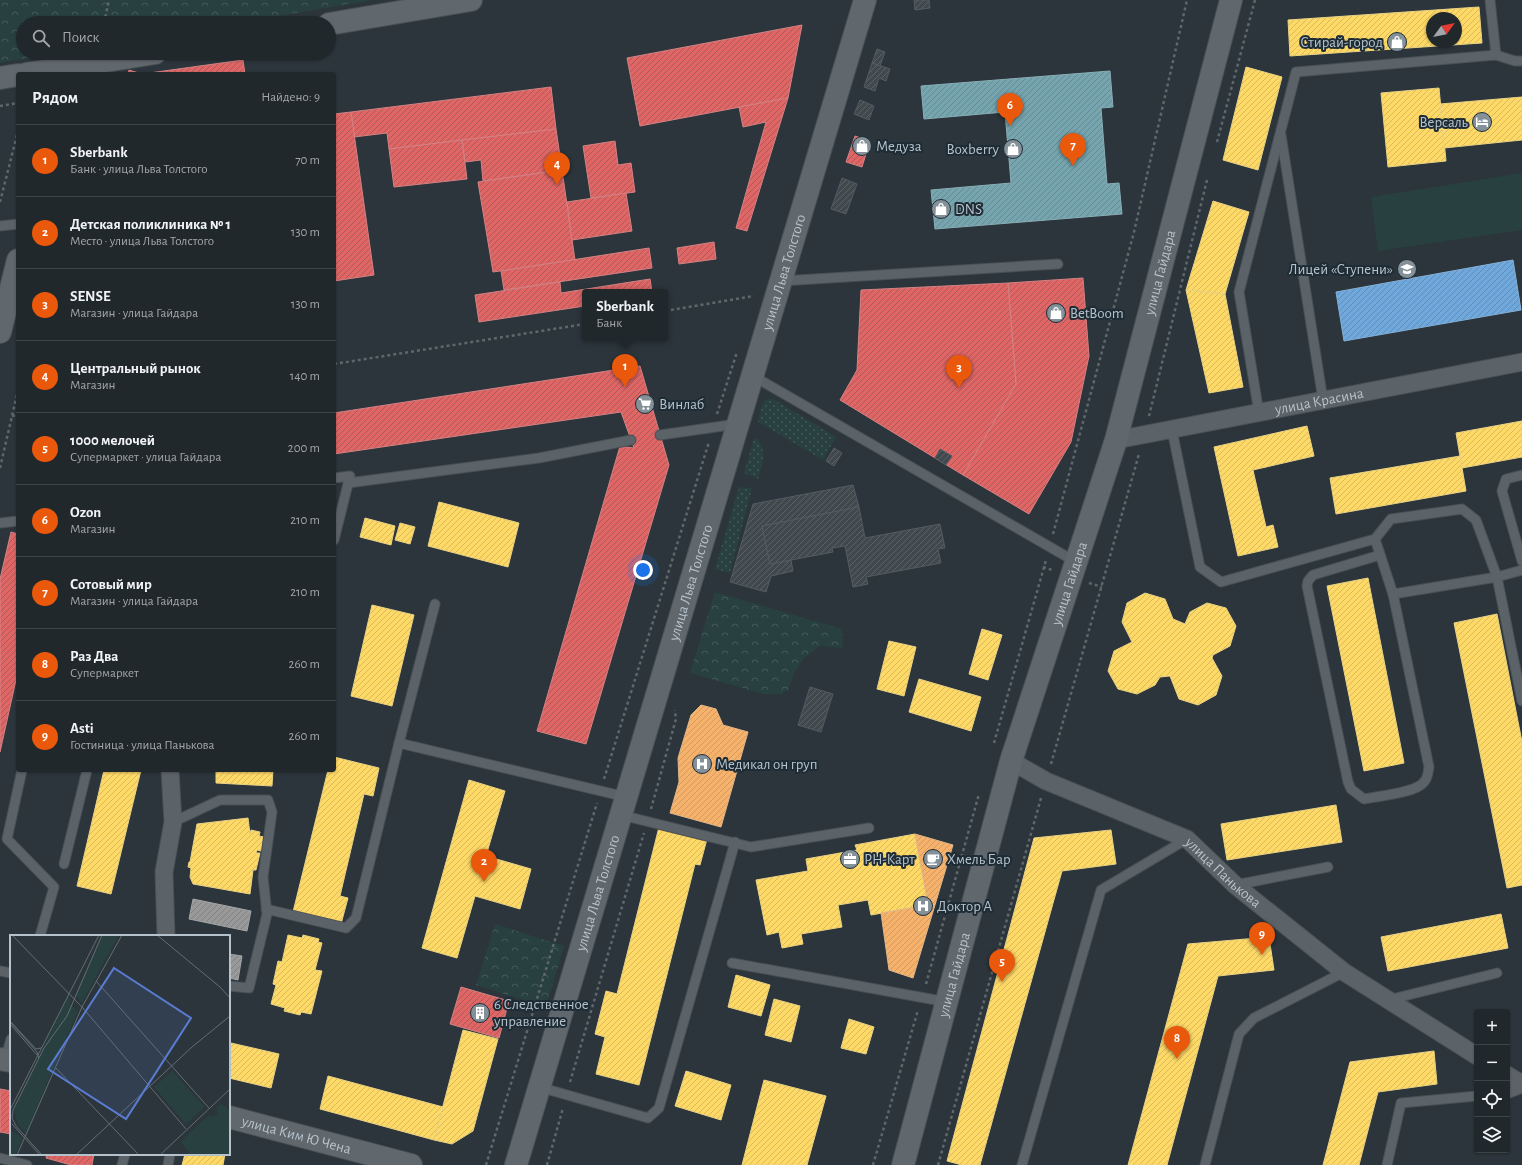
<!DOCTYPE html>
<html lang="ru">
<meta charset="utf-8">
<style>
body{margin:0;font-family:"Alegreya Sans",sans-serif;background:#2d3438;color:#f1f3f6}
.controls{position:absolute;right:12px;bottom:12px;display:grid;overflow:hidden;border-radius:4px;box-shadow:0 1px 3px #0004}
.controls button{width:36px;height:36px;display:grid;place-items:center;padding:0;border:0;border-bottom:1px solid #3d4448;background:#20282c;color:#f1f3f6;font:20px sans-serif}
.compass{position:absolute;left:1426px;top:12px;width:36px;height:36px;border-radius:50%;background:#20282c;box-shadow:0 1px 3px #0004;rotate:57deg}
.you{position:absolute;left:643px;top:570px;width:14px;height:14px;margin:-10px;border:3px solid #fff;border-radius:50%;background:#1a73e8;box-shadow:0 0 0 6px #1a73e833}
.badge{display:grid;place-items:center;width:26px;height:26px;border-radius:50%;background:#ea580c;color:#fff;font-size:13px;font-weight:700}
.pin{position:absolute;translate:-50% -33px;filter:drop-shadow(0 1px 2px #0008)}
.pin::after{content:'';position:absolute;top:21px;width:14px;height:12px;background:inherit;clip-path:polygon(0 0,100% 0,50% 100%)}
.popup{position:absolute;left:582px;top:289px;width:86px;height:52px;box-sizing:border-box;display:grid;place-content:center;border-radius:4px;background:#20282c;filter:drop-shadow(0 1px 3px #0005);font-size:13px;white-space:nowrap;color:#a2a6a9}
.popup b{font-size:15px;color:#f1f3f6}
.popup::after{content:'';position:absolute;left:50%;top:100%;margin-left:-8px;border:8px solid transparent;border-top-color:#20282c}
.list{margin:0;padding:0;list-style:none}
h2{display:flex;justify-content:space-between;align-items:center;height:52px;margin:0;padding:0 16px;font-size:17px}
h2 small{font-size:13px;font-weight:400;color:#a2a6a9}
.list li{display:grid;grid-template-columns:26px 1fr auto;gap:12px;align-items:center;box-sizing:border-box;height:72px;padding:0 16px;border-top:1px solid #3d4448}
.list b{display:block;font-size:15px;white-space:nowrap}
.list p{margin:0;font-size:13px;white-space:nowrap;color:#a2a6a9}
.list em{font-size:13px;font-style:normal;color:#a2a6a9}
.icon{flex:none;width:22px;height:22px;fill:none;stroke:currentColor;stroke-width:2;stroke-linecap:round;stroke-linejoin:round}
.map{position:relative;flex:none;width:1522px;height:1165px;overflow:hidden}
.search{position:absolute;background:#20282c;box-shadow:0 1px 3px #0004;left:16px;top:16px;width:320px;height:44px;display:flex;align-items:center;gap:10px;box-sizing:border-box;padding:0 14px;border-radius:22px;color:#a2a6a9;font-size:15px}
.panel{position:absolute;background:#20282c;box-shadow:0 1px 3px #0004;left:16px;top:72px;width:320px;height:700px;border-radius:4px}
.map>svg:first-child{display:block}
</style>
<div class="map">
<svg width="1522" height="1165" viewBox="0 0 1522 1165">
<defs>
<pattern id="grass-dots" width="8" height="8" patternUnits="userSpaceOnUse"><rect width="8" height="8" fill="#284040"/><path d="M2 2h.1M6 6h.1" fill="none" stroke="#455a5a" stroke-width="1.8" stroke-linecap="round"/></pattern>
<pattern id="park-crowns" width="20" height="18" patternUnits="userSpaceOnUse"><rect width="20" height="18" fill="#284040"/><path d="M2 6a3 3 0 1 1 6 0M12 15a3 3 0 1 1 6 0" fill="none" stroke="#455a5a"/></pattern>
<pattern id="homes-hatch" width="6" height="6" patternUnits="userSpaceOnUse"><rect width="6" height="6" fill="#ffd966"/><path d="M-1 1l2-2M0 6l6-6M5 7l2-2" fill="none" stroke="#d7b95e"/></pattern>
<pattern id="shops-hatch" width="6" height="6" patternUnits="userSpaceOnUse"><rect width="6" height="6" fill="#e06666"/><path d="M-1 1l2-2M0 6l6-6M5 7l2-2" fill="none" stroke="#ad595a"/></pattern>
<pattern id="schools-hatch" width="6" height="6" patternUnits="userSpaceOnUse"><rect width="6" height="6" fill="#6fa8dc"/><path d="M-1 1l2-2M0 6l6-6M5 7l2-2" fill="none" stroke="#618cb4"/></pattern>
<pattern id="health-hatch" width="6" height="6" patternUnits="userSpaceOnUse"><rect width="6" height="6" fill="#f6b26b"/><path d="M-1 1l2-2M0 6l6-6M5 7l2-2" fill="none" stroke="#d09a62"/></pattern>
<pattern id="public-hatch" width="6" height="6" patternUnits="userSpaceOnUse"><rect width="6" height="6" fill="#76a5af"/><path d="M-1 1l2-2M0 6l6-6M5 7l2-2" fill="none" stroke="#668a92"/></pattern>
<pattern id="industry-hatch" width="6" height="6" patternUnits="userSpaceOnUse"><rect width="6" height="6" fill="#999"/><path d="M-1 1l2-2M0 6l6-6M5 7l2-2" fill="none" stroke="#808182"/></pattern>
<pattern id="building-hatch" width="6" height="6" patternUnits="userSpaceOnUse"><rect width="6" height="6" fill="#41494e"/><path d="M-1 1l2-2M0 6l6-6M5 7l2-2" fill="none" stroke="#5a6266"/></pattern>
</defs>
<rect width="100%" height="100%" fill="#2b353b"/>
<!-- grass -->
<g fill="url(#grass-dots)">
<path d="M767,399H772L778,402L836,437L823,460L758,422C760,414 760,404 767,399Z"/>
<path d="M754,439H757C768,452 762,464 758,479L744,473Z"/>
<path d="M739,487L752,488L730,573L715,569Z"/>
</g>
<!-- park -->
<g fill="url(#park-crowns)">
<path d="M0,0H374L236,23H23V53H57L0,63Z"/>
<path d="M715,592L842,629L843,648L820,646L804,658L794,673L788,690L781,694H763L690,673Z"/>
<path d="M495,924L564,946L546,1007L476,985Z"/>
</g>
<!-- garden -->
<path fill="#284040" d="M1522,173V230L1378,251L1371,197Z"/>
<!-- homes -->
<g fill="url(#homes-hatch)" stroke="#e9d284" fill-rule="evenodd">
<path d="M1479,7L1482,43L1290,56L1288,20ZM1432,18H1456V42H1432Z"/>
<path d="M1246,67L1282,77L1258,170L1223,160Z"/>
<path d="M1439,88L1446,161L1388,167L1381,93Z"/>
<path d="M1522,97V140L1444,148L1440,104Z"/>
<path d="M1213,201L1249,212L1225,294L1186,290Z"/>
<path d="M1186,290L1225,294L1243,387L1209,393Z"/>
<path d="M1522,421V457L1462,468L1456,433Z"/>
<path d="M1307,426L1314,456L1253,470L1266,527L1273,525L1278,547L1238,556L1214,447Z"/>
<path d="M1460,456L1466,491L1336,514L1330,478Z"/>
<path d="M439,502L519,523L508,567L428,546Z"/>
<path d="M365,518L395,526L391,545L360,537Z"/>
<path d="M400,523L415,527L410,544L395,540Z"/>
<path d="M1368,578L1404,763L1364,771L1327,586Z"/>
<path d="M1145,593L1165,599L1173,619L1185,624L1190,612L1207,603L1226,608L1236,626L1230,646L1213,655L1212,658L1222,676L1216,695L1198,705L1179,699L1170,676L1160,677L1155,685L1137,694L1118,689L1108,671L1114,651L1132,642L1122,622L1127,603Z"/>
<path d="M372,605L414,615L392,706L351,696Z"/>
<path d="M1497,614L1522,742V885L1507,888L1454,623Z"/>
<path d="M982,629L1002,635L988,680L969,674Z"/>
<path d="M889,641L916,647L904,696L877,689Z"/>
<path d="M919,679L981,697L971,731L909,712Z"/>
<path d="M334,757L379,768L373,796L364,794L340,896L348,898L341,924L293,912L328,770H334Z"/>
<path d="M104,770H141L111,894L77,886Z"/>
<path d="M216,770H273L272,786L216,783Z"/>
<path d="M469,780L505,791L486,856L531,869L520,909L475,896L457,958L422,948Z"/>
<path d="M1336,805L1342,842L1227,860L1221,824Z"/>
<path d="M248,818L250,834L251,830L260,832L259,836L264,837L261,851L257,850L256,853H260L256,870H253L250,894L193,884L190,877L191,868L188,867L189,862H190L197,824Z"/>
<path d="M659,827L707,839L700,865L695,864L639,1085L596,1074L605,1037L595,1034L606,991L617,994Z"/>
<path d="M1111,830L1116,864L1062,871L980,1165H962L947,1161L1034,838Z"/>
<path d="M915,834L928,905L871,915L868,900L838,905L842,927L801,934L803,944L782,948L779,932L767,935L756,880L808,871L806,859L857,850L855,845Z"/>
<path d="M1501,914L1508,948L1388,971L1381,937Z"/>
<path d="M288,935L302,938L303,935L319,939L318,942L322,943L315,970L322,971L311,1014L301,1012L300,1015L284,1011L285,1008L271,1004L276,985L273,984L278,961L282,962Z"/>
<path d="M1269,937L1274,970L1218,976L1167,1165H1128L1188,944Z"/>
<path d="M736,975L770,985L761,1016L728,1007Z"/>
<path d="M774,999L800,1006L791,1042L765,1035Z"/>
<path d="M849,1019L874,1027L866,1054L841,1048Z"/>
<path d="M463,1030L498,1039L473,1131L452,1144L434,1140Z"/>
<path d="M231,1043L279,1054L271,1088L229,1078V1052Z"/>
<path d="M1434,1051L1437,1084L1378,1092L1359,1165H1323L1350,1062Z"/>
<path d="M686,1071L731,1085L721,1120L675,1106Z"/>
<path d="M328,1076L443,1107L434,1140L320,1109Z"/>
<path d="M764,1080L826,1096L807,1165H742Z"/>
<path d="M185,1154H225L223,1165H182Z"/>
</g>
<!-- shops -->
<g fill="url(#shops-hatch)" stroke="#d38284">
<path d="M802,25L788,98L640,126L627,58Z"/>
<path d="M243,60L245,74H128L129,70L142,74Z"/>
<path d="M551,87L556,129L389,149L387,133L354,137L351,112Z"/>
<path d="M788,98L747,231L736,228L766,122L743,127L739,107Z"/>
<path d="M351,112L374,275L334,281V114Z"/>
<path d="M556,129L562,170L483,181L481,160L465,162L462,140Z"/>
<path d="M855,136L870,141L862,167L846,162Z"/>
<path d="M462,140L467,179L394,187L389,149Z"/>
<path d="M615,141L618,165L631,163L635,192L591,198L583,146Z"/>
<path d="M562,170L575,260L493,272L478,182Z"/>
<path d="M626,193L632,231L572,240L567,202Z"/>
<path d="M714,242L716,259L679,264L677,248Z"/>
<path d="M649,248L652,268L504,290L501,271Z"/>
<path d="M1083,278L1089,356L1071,442L1029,514L963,475L1016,384L1008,283Z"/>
<path d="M650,279L652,292H585V306L479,322L475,295L560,282L561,293Z"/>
<path d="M1008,283L1016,384L963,475L840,400L857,370L861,290Z"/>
<path d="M640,366L669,465L586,744L537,731L620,446L634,448L621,412L334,454V413Z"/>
<path d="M11,532L18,534V671L0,752V579Z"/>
<path d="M461,987L509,1001L499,1038L450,1024Z"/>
<path d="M0,1089L11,1091V1134L0,1132Z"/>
<path d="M47,1154H94L92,1165H71L46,1158Z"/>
</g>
<!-- schools -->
<path fill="url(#schools-hatch)" stroke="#84b0d7" d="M1513,260L1521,310L1344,341L1336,292Z"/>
<!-- health -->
<g fill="url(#health-hatch)" stroke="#e3b788">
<path d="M701,705L716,709L723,725L748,732L721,827L670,813L679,782L678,758L691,715Z"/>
<path d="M915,834L953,845L913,978L889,970L881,913L928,905Z"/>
</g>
<!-- public -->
<path fill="url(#public-hatch)" stroke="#89aeb7" d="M1110,71L1113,107L1101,108L1107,184L1119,183L1122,214L935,229L931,190L1011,183L1005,112L924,119L921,86Z"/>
<!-- industry -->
<g fill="url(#industry-hatch)" stroke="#a2a5a8">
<path d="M193,899L251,911L247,931L189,919Z"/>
<path d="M229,954L242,956L238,980L229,978Z"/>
</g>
<!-- building -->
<g fill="url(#building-hatch)" stroke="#535c62">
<path d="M914,0H929L930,8L915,10Z"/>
<path d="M877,49L885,52L880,66L872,63Z"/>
<path d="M872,63L890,69L886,81L879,78L875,91L864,87Z"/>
<path d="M860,100L874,106L869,120L854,114Z"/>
<path d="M842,178L857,184L846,214L831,209Z"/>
<path d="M834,448L842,453L834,466L826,461Z"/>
<path d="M940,449L952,456L946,465L935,458Z"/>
<path d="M853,485L859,507L762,526L770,564L791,560L793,571L771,576L766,592L730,582L753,504Z"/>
<path d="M859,507L865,538L940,524L945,548L938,549L941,563L866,577L868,584L853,587L845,546L832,548L833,552L770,564L762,526Z"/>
<path d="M810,687L833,694L821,732L798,725Z"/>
</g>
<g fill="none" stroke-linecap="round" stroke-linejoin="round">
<!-- lane casing -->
<g stroke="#495055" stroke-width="11">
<g id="lane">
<path d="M1496,55L1515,61H1522"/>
<path d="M1281,135L1323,400"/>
<path d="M0,226L18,224"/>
<path d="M781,281L1058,264"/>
<path d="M753,376L1076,562"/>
<path d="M1259,413L1239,292L1296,72L1496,55L1490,0"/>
<path d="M1172,430L1200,567L1221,582L1375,539L1393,594L1497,577L1522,570"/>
<path d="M660,435L737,424"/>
<path d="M1522,475L1506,479L1502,491L1522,561"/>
<path d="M334,478L350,476L334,540"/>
<path d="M348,483L539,458L631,440"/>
<path d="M0,523L18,521"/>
<path d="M1375,539L1391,519L1462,509L1476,520L1497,577L1522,701"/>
<path d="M1380,555L1313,575L1308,581L1307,586L1348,782L1351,789L1364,799C1379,796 1416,793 1424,782C1428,778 1428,772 1429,767L1393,594"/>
<path d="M399,743L626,797"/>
<path d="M22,770L7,839L54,887L40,936"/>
<path d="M621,815L751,847L869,828"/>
<path d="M173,822L220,800H268L272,812L263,877L267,914L249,988L229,986"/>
<path d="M64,864L87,770"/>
<path d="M1235,885L1328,867"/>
<path d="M266,909L346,928L356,918L399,743L435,604"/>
<path d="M732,963L947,1002"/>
<path d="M0,971L11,973"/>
<path d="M1388,1000L1497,973"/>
<path d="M5,1060L11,1039"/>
<path d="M539,1087L648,1118L659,1108L735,842"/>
<path d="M1507,1094L1522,1088"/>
<path d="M0,1158L27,1165"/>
<path d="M122,1165L125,1154"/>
<path d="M168,1165L170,1154"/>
<path d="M1022,1165L1101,890L1187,839"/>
<path d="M1205,1165L1239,1034L1254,1018L1344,972"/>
<path d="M1387,1165L1401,1103L1477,1096"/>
</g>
</g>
<!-- street casing -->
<g stroke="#495055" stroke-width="19">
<g id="street">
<path id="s1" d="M1116,440L1522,362"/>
<path id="s2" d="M1011,761L1046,781L1187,839L1235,885L1344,972L1477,1056"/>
<path d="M166,936L164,872L173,822L170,770"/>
<path d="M1507,1075L1522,1084"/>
</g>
</g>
<!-- secondary casing -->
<g stroke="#495055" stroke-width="24">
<g id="secondary">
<path d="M329,24L471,0"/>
<path d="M26,74L155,53"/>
<path d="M0,78L18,75"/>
<path d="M0,332L18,260"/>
<path d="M0,1059L11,1061"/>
<path id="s3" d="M229,1117L411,1165"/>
<path id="s4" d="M516,1165L865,0"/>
<path id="s5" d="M903,1165L1011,761L1116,440L1231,0"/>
</g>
</g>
<!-- path -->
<g stroke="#5f676b" stroke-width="2.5" stroke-dasharray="3 3" stroke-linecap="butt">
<path d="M104,23L109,0"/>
<path d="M0,106L18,103"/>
<path d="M1217,142L1255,0"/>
<path d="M0,202L18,131"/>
<path d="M665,311L754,296"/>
<path d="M334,364L585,324"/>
<path d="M717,414L737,352"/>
<path d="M12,416L18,415"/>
<path d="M1149,416L1207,180"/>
<path d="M0,468L18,390"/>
<path d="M1053,534L1134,232L1187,0"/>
<path d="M1043,567L1052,570"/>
<path d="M1089,583L1102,587"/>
<path d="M994,743L1046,560"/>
<path d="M1051,764L1139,454"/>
<path d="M604,779L709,442"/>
<path d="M651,809L676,719L675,710"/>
<path d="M926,984L979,794"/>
<path d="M570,1082L644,833"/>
<path d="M486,1165L597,803"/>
<path d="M547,1165L563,1108"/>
<path d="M873,1165L918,1010"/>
<path d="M938,1165L1041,798"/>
</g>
<!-- lane -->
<use href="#lane" stroke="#5c6368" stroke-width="9"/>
<!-- street -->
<use href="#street" stroke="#5c6368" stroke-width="17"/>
<!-- secondary -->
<use href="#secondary" stroke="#60676d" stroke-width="22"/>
</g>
<!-- icons -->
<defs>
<g id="shop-disc" transform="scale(1)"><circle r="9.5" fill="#859199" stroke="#1e2c36"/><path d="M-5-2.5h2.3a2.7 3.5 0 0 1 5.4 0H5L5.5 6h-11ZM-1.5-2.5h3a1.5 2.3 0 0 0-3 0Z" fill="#fff"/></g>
<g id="hotel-disc" transform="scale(1)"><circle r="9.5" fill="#859199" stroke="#1e2c36"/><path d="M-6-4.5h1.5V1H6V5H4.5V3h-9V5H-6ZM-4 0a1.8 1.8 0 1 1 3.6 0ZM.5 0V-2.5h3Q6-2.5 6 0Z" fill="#fff"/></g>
<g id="school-disc" transform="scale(1)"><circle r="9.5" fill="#859199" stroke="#1e2c36"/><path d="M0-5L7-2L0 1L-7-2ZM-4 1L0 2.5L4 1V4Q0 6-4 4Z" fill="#fff"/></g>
<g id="supermarket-disc" transform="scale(1)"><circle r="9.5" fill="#859199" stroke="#1e2c36"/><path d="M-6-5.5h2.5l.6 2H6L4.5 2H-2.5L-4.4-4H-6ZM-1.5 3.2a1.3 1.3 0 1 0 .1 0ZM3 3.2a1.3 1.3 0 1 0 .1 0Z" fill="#fff"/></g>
<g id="hospital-disc" transform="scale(1)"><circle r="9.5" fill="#859199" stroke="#1e2c36"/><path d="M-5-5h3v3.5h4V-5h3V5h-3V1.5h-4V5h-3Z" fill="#fff"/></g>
<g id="office-disc" transform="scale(1)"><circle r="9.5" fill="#859199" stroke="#1e2c36"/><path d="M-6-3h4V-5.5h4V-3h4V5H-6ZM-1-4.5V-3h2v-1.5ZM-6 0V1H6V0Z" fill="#fff"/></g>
<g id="cafe-disc" transform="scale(1)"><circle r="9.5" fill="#859199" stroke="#1e2c36"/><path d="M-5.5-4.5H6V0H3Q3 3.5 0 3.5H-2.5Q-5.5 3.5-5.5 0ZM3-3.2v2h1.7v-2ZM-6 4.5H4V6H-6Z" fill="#fff"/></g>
<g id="building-disc" transform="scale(1)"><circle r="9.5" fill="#859199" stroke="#1e2c36"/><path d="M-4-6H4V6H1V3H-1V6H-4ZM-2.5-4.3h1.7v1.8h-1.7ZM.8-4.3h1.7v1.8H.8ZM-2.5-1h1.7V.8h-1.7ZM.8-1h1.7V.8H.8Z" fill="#fff"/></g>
</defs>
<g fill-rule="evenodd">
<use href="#shop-disc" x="1397" y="42"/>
<use href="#hotel-disc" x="1482" y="122"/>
<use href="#shop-disc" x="862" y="146"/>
<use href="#shop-disc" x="1013" y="149"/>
<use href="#shop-disc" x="941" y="209"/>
<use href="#school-disc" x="1407" y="269"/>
<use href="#shop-disc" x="1056" y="313"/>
<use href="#supermarket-disc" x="645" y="404"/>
<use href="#hospital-disc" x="702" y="764"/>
<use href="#office-disc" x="850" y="859"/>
<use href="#cafe-disc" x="933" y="859"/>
<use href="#hospital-disc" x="923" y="906"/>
<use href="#building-disc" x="480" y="1013"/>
</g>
<g text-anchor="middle" stroke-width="4" stroke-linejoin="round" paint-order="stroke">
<!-- poi labels -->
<g font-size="15" fill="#b6c2cb" stroke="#1e2c36" text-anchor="start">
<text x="1383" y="47" text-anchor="end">Стирай-город</text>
<text x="1468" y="127" text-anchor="end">Версаль</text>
<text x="876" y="151">Медуза</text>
<text x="999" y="154" text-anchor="end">Boxberry</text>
<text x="955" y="214">DNS</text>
<text x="1393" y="274" text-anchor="end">Лицей «Ступени»</text>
<text x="1070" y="318">BetBoom</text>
<text x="659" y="409">Винлаб</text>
<text x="716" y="769">Медикал он груп</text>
<text x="864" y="864">РН-Карт</text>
<text x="947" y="864">Хмель Бар</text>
<text x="937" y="911">Доктор А</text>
<text x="494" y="1009">6 Следственное<tspan x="494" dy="17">управление</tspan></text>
</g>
<!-- street labels -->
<g font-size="15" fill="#b6c2cb" stroke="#1e2c36">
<text dy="5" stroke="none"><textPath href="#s4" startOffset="932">улица Льва Толстого</textPath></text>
<text dy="5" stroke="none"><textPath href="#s5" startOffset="929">улица Гайдара</textPath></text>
<text dy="5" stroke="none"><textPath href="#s1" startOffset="207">улица Красина</textPath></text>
<text dy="5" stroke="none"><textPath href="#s4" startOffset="608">улица Льва Толстого</textPath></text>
<text dy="5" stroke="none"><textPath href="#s5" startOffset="605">улица Гайдара</textPath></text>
<text dy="5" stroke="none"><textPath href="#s2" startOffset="242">улица Панькова</textPath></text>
<text dy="5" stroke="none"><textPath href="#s4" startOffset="284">улица Льва Толстого</textPath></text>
<text dy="5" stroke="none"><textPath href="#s5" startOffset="197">улица Гайдара</textPath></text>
<text dy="5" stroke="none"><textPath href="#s3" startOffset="70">улица Ким Ю Чена</textPath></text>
</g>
</g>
<!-- overview -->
<g transform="translate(10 935)">
<rect width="220" height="220" fill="#2b353b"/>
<path d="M92,0H109L72,68L65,60ZM58,61L61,65L60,69L68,76L16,198L8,190L4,174ZM162,136L195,172L176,189L144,152ZM211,169L220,175V220H180L171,206L199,180L204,182L208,178L206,173ZM0,195L13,203L5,220H0Z" fill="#284040"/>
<path fill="none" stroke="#636d75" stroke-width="1" d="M2,0L72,72L176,194M147,0L210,52L220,63M86,46L199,173M0,86L26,114L31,113M0,87L27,117L29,123M0,89L27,120M45,132L129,220M0,175L89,0M2,189L30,220M7,220L72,72L112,0M32,220L6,191L2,183L3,175L34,113L57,81L92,0M66,220L182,112L220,81M150,220L220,154"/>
<path fill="#5a7cd3" fill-opacity="0.15" stroke="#5a7cd3" stroke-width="2" d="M104,33L181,83L116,184L38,134Z"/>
<rect width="220" height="220" fill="none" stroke="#b6c2cb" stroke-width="2"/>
</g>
</svg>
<div class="controls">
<button>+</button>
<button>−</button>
<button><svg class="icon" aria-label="locate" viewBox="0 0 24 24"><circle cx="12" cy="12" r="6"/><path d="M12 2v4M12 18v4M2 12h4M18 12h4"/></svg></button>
<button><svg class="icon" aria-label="layers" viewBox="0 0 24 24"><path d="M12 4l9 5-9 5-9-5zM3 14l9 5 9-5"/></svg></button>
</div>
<svg class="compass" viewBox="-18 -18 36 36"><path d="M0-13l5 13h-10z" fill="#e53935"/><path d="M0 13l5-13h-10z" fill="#a2a6a9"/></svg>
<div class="you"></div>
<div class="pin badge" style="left:625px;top:387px">1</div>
<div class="popup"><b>Sberbank</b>Банк</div>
<div class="pin badge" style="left:484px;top:882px">2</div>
<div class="pin badge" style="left:959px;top:388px">3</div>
<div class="pin badge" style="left:557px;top:185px">4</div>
<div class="pin badge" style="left:1002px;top:982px">5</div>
<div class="pin badge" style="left:1010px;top:126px">6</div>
<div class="pin badge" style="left:1073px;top:166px">7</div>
<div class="pin badge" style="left:1177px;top:1059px">8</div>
<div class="pin badge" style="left:1262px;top:955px">9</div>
<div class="search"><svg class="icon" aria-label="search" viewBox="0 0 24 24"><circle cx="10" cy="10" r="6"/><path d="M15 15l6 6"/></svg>Поиск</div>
<section class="panel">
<h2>Рядом<small>Найдено: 9</small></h2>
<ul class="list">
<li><span class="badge">1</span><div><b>Sberbank</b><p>Банк · улица Льва Толстого</p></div><em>70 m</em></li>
<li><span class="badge">2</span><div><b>Детская поликлиника № 1</b><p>Место · улица Льва Толстого</p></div><em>130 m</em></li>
<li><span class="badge">3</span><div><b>SENSE</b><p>Магазин · улица Гайдара</p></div><em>130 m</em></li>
<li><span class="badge">4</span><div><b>Центральный рынок</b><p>Магазин</p></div><em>140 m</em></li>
<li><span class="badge">5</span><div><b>1000 мелочей</b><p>Супермаркет · улица Гайдара</p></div><em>200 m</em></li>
<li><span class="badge">6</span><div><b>Ozon</b><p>Магазин</p></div><em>210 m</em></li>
<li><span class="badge">7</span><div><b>Сотовый мир</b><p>Магазин · улица Гайдара</p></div><em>210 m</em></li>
<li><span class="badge">8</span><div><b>Раз Два</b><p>Супермаркет</p></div><em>260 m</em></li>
<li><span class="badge">9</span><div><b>Asti</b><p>Гостиница · улица Панькова</p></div><em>260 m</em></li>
</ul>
</section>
</div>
